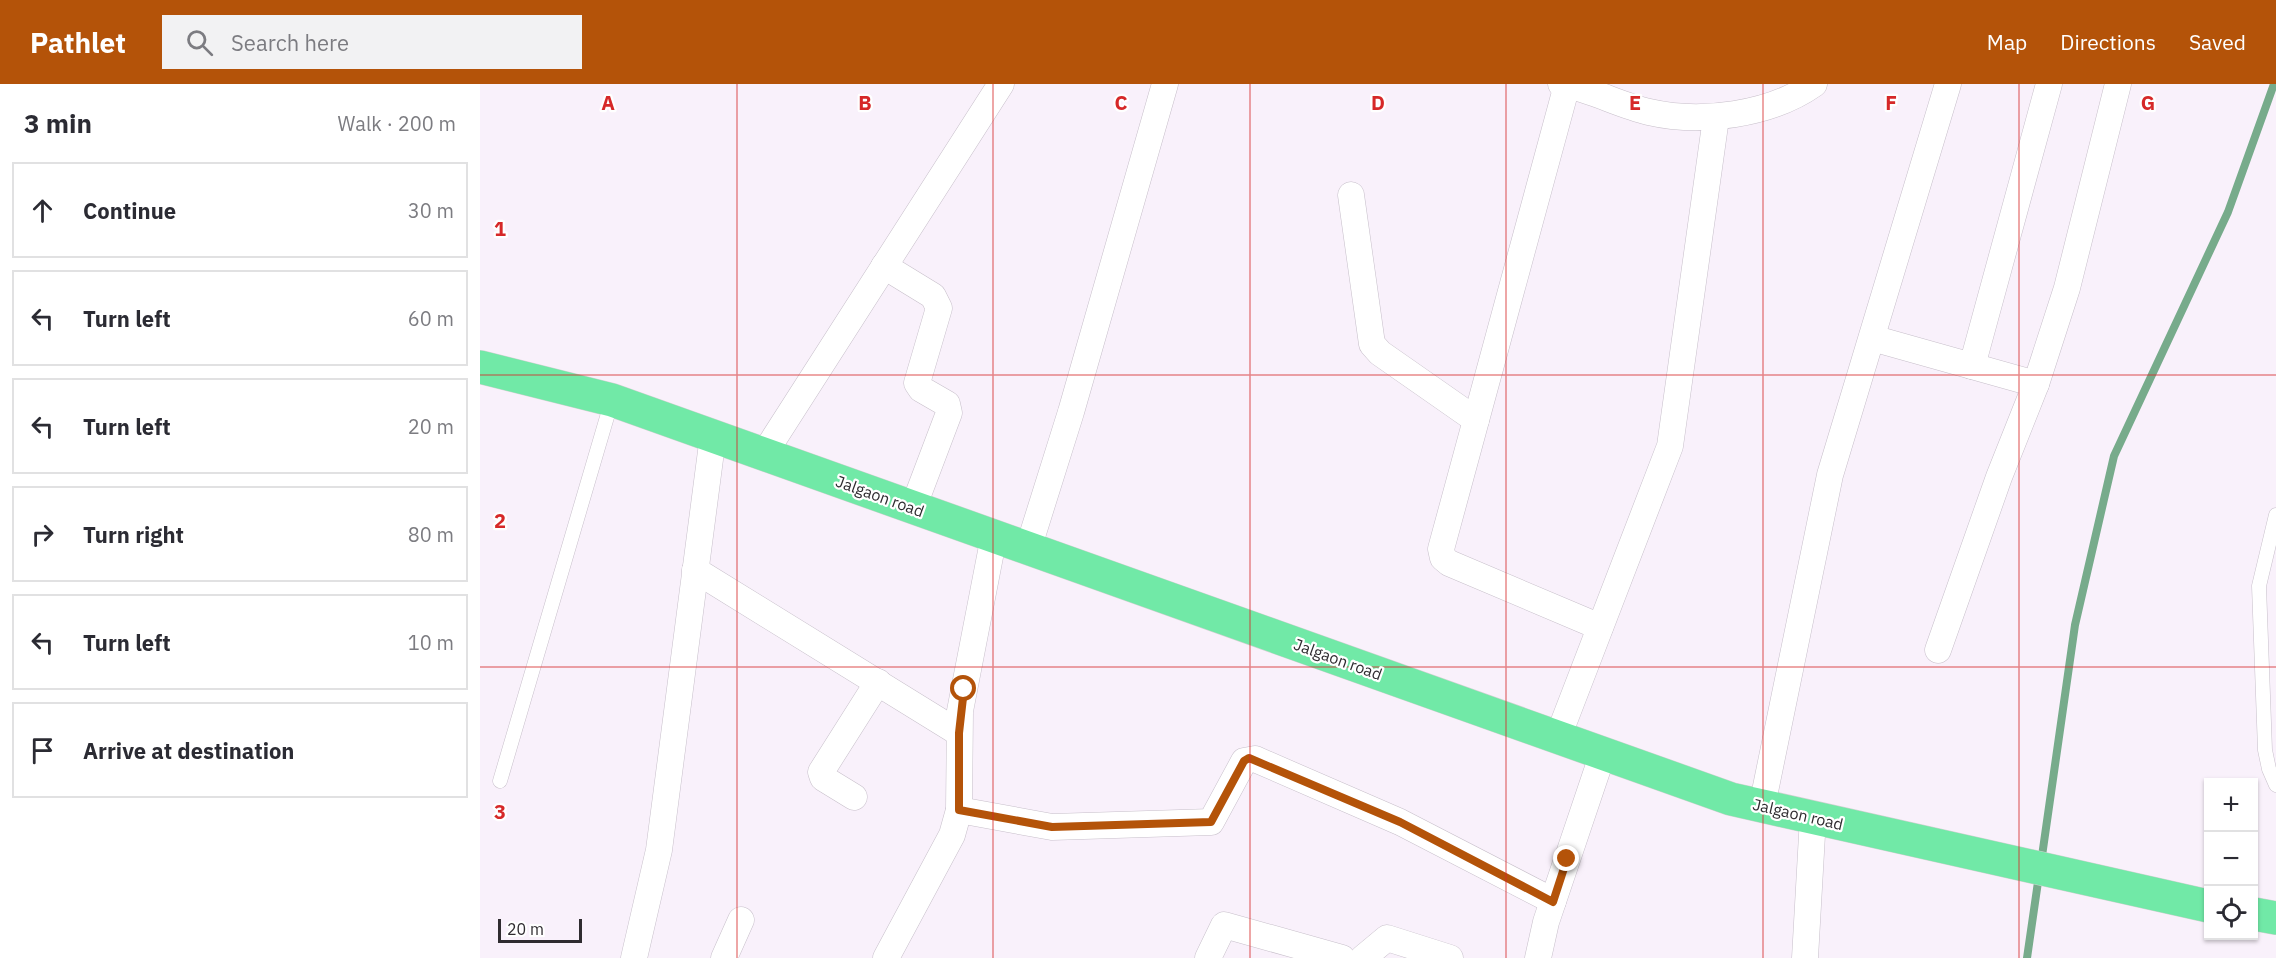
<!DOCTYPE html>
<meta charset="utf-8">
<style>
body{margin:0;font-family:"IBM Plex Sans",sans-serif;background:#f2f2f3;color:#2b2b33}
.controls{position:absolute;right:18px;bottom:18px;display:grid;overflow:hidden;border-radius:0px;box-shadow:0 2px 4px #0004}
.controls button{width:54px;height:54px;display:grid;place-items:center;padding:0;border:0;border-bottom:2px solid #e1e1e2;background:#fff;color:#2b2b33;font:30px sans-serif}
.scale{position:absolute;left:18px;bottom:15px;width:84px;box-sizing:border-box;padding-left:6px;border:3px solid #2f2c30;border-top:0;font-size:16px;line-height:21px;white-space:nowrap;color:#2f2c30;-webkit-text-stroke:4px #fff;paint-order:stroke}
.stop{position:absolute;width:18px;height:18px;margin:-14px;border:4px solid #b45309;border-radius:50%;background:#fff}
.stop.end{background:#b45309;border-color:#fff;box-shadow:0 2px 6px #0008}
.list{margin:0;padding:0;list-style:none}
h2{display:flex;justify-content:space-between;align-items:center;height:78px;margin:0;padding:0 24px;font-size:26px}
h2 small{font-size:20px;font-weight:400;color:#7c7c81}
.list li{display:grid;grid-template-columns:39px 1fr auto;gap:18px;align-items:center;box-sizing:border-box;height:96px;margin:0 12px 12px;padding:0 12px;border:2px solid #e1e1e2;border-radius:0px}
.list b{display:block;font-size:22px;white-space:nowrap}
.list em{font-size:20px;font-style:normal;color:#7c7c81}
.icon{flex:none;width:33px;height:33px;fill:none;stroke:currentColor;stroke-width:2;stroke-linecap:round;stroke-linejoin:round}
.map{position:relative;flex:none;width:1796px;height:874px;overflow:hidden}
header{display:flex;align-items:center;gap:36px;box-sizing:border-box;height:84px;padding:0 30px;background:#b45309;color:#fff}
header strong{font-size:28px}
nav{display:flex;gap:33px;margin-inline-start:auto;font-size:21px}
.search{width:420px;height:54px;background:#f2f2f3;display:flex;align-items:center;gap:15px;box-sizing:border-box;padding:0 21px;border-radius:0px;color:#7c7c81;font-size:22px}
main{display:flex}
aside{flex:1;background:#fff}
.map>svg:first-child{display:block}
</style>
<header>
<strong>Pathlet</strong>
<div class="search"><svg class="icon" aria-label="search" viewBox="0 0 24 24"><circle cx="10" cy="10" r="6"/><path d="M15 15l6 6"/></svg>Search here</div>
<nav><a>Map</a><a>Directions</a><a>Saved</a></nav>
</header>
<main>
<aside>
<h2>3 min<small>Walk · 200 m</small></h2>
<ul class="list">
<li><svg class="icon" aria-label="ahead" viewBox="0 0 24 24"><path d="M12 20V5M6 11l6-6 6 6"/></svg><div><b>Continue</b></div><em>30 m</em></li>
<li><svg class="icon" aria-label="left" viewBox="0 0 24 24"><path d="M17 20v-9H6M10 6l-5 5 5 5"/></svg><div><b>Turn left</b></div><em>60 m</em></li>
<li><svg class="icon" aria-label="left" viewBox="0 0 24 24"><path d="M17 20v-9H6M10 6l-5 5 5 5"/></svg><div><b>Turn left</b></div><em>20 m</em></li>
<li><svg class="icon" aria-label="right" viewBox="0 0 24 24"><path d="M7 20v-9h11M14 6l5 5-5 5"/></svg><div><b>Turn right</b></div><em>80 m</em></li>
<li><svg class="icon" aria-label="left" viewBox="0 0 24 24"><path d="M17 20v-9H6M10 6l-5 5 5 5"/></svg><div><b>Turn left</b></div><em>10 m</em></li>
<li><svg class="icon" aria-label="arrive" viewBox="0 0 24 24"><path d="M6 21V4h12l-3 4 3 4H6"/></svg><div><b>Arrive at destination</b></div></li>
</ul>
</aside>
<div class="map">
<svg width="1796" height="874" viewBox="0 0 1796 874">
<rect width="100%" height="100%" fill="#f9f1fb"/>
<g fill="none" stroke-linecap="round" stroke-linejoin="round">
<!-- stream -->
<g stroke="#77ab8b" stroke-width="8">
<path d="M1561,779L1595,541L1634,372L1748,128L1794,0"/>
<path d="M1547,874L1559,791"/>
</g>
<!-- lane casing -->
<g stroke="#c7bfca" stroke-width="15">
<g id="lane">
<path d="M1796,431L1779,502L1785,666L1789,685L1796,701"/>
<path d="M20,697L132,316"/>
</g>
</g>
<!-- street casing -->
<g stroke="#c7bfca" stroke-width="27">
<g id="street">
<path d="M1081,0C1111,5 1139,21 1169,28C1221,40 1290,31 1334,0"/>
<path d="M1087,1L961,465L963,474L969,479L1120,543"/>
<path d="M871,111L892,260L900,269L996,336"/>
<path d="M404,182L453,212L459,224L437,299L441,305L467,320L469,329L433,424"/>
<path d="M1392,254L1556,300"/>
<path d="M1492,282L1569,0"/>
<path d="M284,370L521,0"/>
<path d="M548,465L591,328L685,0"/>
<path d="M215,486L479,649"/>
<path d="M1458,566L1519,393L1556,300L1587,204L1638,0"/>
<path d="M1078,653L1190,362L1236,34"/>
<path d="M374,713L343,694L341,688L398,598"/>
<path d="M1282,722L1350,391L1468,0"/>
<path d="M479,726L572,743L731,738L764,677L775,675L920,738L1073,817"/>
<path d="M154,874L179,766L233,352"/>
<path d="M244,874L261,836"/>
<path d="M406,874L472,751L479,726L480,627L514,452"/>
<path d="M728,874L744,841L862,874"/>
<path d="M883,874L907,854L970,874"/>
<path d="M1058,874L1066,838L1123,669"/>
<path d="M1325,874L1333,733"/>
</g>
</g>
<!-- highway casing -->
<g stroke="#d1d1d1" stroke-width="34">
<g id="highway">
<path d="M0,283L132,316L1251,715L1728,822"/>
<path d="M1774,830L1796,834"/>
</g>
</g>
<!-- lane -->
<use href="#lane" stroke="#fff" stroke-width="14"/>
<!-- street -->
<use href="#street" stroke="#fff" stroke-width="26"/>
<!-- highway -->
<use href="#highway" stroke="#71e9a7" stroke-width="33"/>
</g>
<g fill="none" stroke-linecap="round" stroke-linejoin="round">
<!-- route -->
<path stroke="#b45309" stroke-width="8" d="M484,605L479,649V726L572,743L731,738L764,677L769,674L920,738L1073,818L1087,775"/>
</g>
<!-- grid -->
<path fill="none" stroke="#d62828" stroke-width="1.5" stroke-opacity="0.55" d="M257,0V874M513,0V874M770,0V874M1026,0V874M1283,0V874M1539,0V874M0,291H1796M0,583H1796"/>
<g text-anchor="middle" stroke-width="4.5" stroke-linejoin="round" paint-order="stroke">
<!-- street labels -->
<g font-size="16" fill="#2f2c30" stroke="#fff">
<text transform="translate(400 412) rotate(20)" y="6">Jalgaon road</text>
<text transform="translate(858 575) rotate(20)" y="6">Jalgaon road</text>
<text transform="translate(1318 730) rotate(13)" y="6">Jalgaon road</text>
</g>
</g>
<g font-size="20" text-anchor="middle" font-weight="bold" fill="#d62828" stroke="#fff" stroke-width="4.5" stroke-linejoin="round" paint-order="stroke">
<text x="128" y="26">A</text>
<text x="385" y="26">B</text>
<text x="641" y="26">C</text>
<text x="898" y="26">D</text>
<text x="1155" y="26">E</text>
<text x="1411" y="26">F</text>
<text x="1668" y="26">G</text>
<text x="20" y="152">1</text>
<text x="20" y="444">2</text>
<text x="20" y="735">3</text>
</g>
</svg>
<div class="controls">
<button>+</button>
<button>−</button>
<button><svg class="icon" aria-label="locate" viewBox="0 0 24 24"><circle cx="12" cy="12" r="6"/><path d="M12 2v4M12 18v4M2 12h4M18 12h4"/></svg></button>
</div>
<div class="scale">20 m</div>
<div class="stop" style="left:484px;top:605px"></div>
<div class="stop end" style="left:1087px;top:775px"></div>
</div>
</main>
